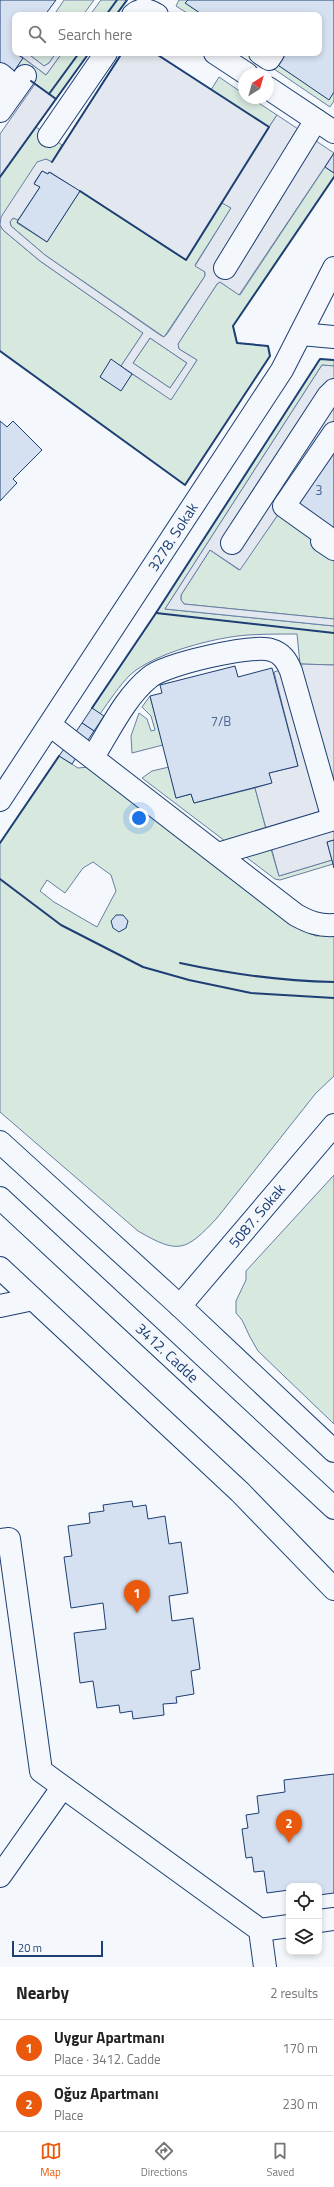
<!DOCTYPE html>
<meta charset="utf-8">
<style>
body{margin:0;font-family:"Titillium Web",sans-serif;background:#f2f2f2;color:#222}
.controls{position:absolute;right:12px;bottom:12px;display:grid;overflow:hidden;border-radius:8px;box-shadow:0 2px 6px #0003}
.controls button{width:36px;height:36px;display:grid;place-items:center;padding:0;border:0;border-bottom:1px solid #e0e0e0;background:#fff;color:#222;font:20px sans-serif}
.compass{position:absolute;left:238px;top:68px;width:36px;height:36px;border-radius:50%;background:#fff;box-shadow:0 2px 6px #0003;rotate:37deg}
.scale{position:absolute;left:12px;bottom:10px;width:91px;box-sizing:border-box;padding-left:4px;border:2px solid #1d3f73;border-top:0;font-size:11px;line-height:14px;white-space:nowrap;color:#1d3f73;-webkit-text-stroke:3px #f4f7fb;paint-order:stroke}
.you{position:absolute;left:139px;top:818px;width:14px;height:14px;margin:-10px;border:3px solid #fff;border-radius:50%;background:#1a73e8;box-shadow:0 0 0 6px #1a73e833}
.badge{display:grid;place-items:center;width:26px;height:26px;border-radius:50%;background:#ea580c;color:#fff;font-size:13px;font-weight:700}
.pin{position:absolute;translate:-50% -33px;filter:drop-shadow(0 1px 2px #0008)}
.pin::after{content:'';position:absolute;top:21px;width:14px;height:12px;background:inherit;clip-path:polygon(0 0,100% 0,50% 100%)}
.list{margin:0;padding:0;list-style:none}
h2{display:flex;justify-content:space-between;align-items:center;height:52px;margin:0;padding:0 16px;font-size:17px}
h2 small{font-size:13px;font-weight:400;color:#767676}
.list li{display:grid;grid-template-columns:26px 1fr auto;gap:12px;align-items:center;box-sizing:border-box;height:56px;padding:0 16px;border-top:1px solid #e0e0e0}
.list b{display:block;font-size:15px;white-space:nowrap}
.list p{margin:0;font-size:13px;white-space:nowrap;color:#767676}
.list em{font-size:13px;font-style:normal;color:#767676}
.icon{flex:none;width:22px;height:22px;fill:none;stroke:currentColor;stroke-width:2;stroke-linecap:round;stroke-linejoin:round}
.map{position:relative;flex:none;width:334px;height:1967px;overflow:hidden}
.search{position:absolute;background:#fff;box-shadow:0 2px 6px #0003;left:12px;right:12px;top:12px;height:44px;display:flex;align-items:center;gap:10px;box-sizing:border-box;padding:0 14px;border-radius:8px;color:#767676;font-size:15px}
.sheet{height:164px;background:#fff}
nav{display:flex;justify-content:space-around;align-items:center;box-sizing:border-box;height:56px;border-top:1px solid #e0e0e0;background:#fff;font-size:11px;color:#767676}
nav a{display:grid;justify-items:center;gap:2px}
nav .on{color:#ea580c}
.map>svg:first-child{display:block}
</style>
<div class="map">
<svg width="334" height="1967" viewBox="0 0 334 1967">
<rect width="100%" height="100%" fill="#f4f7fb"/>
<!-- green -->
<g fill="#d7e8df" stroke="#687fa3" fill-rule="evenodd">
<path d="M64,0H94L83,15H54Z"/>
<path d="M101,0H127L116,15H90Z"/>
<path d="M179,0H188L186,3L203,15H190L176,6Z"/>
<path d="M27,53H56L49,63L44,66Z"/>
<path d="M62,53H89L56,99L15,69L23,58L46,75Z"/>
<path d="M269,59L329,99L334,92V101L330,107L271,67Z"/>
<path d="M219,77L244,94V98H251L277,115L269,127L211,90Z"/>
<path d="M36,127L62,145L52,162L46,159L0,220V177Z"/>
<path d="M325,167L334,173V177L233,326L237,343L268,346L270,356L185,485L0,351V225L3,230L40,261L143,333L121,366L111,360L100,377L121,390L132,374L171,399L197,360L179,349L178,344L217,284L220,282L240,295Z"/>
<path d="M80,191L186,260L222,202L231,208L195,265L205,272V276L164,337L45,255L11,226L10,222L13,218L18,220L17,223L47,242Z"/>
<path d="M150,338L187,363L170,388L133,363Z"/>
<path d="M320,359L334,360V366L322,365L165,609L334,626V665L300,664L297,634C280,634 264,634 248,635C216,637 154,653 130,675C119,686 110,700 100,714L92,708L156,613Z"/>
<path d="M284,506L334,549V619L184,604L181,600V595L210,550L239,570Z"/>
<path d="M150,696L163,745L132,753L131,736L139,713L147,719L151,731L155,730L151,716L142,707Z"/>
<path d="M59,756L78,768L89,767L298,928L316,936L334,934V1076L316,1093L217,1218C186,1251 179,1255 138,1231L0,1112V843ZM93,862L111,875L116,891L97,927L54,902L40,891L47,880L65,893L83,868Z"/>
<path d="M169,767L176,798L191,794L194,803L255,788L266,829L225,841L142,778L152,771Z"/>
<path d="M271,849L279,876L332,860L333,864L280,880L275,879L246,857Z"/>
<path d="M334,1175V1424L258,1351L250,1337L242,1320L236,1313V1301L246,1280V1271Z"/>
</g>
<!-- parking -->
<g fill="#e3e8f0" stroke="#687fa3" fill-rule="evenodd">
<path d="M17,53H27L44,66L49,63L56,53H62L46,75Z"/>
<path d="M122,53H154L269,127L277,115L334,153L239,295L220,282L217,284L178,344L179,349L197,360L171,400L121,366L143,333L40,261L3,230L0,225L1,217L37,162L46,159L52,162ZM42,171L48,174L50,172L186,260L222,203L231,208L195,266L205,272V276L167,334L164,337L160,335L45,255L11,226L10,222L13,218L18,220L40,187L34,183ZM150,338L187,363L170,388L133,363Z"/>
<path d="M35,84L56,99L0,177V134Z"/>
<path d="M322,365L334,366V433L240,570L210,550L181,595V600L184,604L334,619V626L165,609Z"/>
<path d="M300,664L334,665V840L327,842L332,860L279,876L255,788L271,783L269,773L298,766L274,672Z"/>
</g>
<!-- building -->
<g fill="#d5e0f0" stroke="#1d3f73">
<path d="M0,0H56L45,15H15V53L23,58L8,80L0,74Z"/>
<path d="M188,0H334V92L329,100L269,59L273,53H319V15H203L185,3Z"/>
<path d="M334,153V173L325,167Z"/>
<path d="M42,171L48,174L49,172L80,191L47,242L17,222L40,187L34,184Z"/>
<path d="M111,359L132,374L121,391L100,377Z"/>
<path d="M0,421L7,427L13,421L42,450L13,479L17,483L0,501Z"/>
<path d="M334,438V538L294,505Z"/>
<path d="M235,666L238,677L272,668L298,766L269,773L272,783L194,803L191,794L176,798L150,696L162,693L160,685Z"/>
<path d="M92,708L104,716L94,731L82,723Z"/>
<path d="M82,723L94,731L72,764L59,756Z"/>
<path d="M334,840V868L327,842Z"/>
<path d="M116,915H123L128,921L126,928L119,932L113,928L111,921Z"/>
<path d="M132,1501L133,1507L146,1505L148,1519L165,1516L169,1544L181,1542L188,1593L169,1596L172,1621L193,1618L200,1669L191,1671L194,1694L176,1697L177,1703L163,1704L164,1715L133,1719L132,1711L120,1713L119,1705L97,1708L93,1681L80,1683L74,1633L106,1629L103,1603L71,1608L64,1557L72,1556L68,1526L90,1523L89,1513L104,1511L103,1505Z"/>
<path d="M334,1774V1893L319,1895V1886H289V1890L267,1893L264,1871L254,1872L252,1857L246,1858L242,1829L248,1828L246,1815L259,1813L257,1796L285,1792L284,1780Z"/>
</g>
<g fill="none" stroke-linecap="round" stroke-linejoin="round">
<!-- minor casing -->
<g stroke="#1d3f73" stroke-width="24">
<g id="minor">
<path d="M133,15C141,8 148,9 157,15"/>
<path d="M215,53L247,74"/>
<path d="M260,53L269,59L273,53"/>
<path d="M0,74L6,79L0,87"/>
<path d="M268,88L334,132"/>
<path d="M0,111L25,76"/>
<path d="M49,136L106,53"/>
<path d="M225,268L316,120"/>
<path d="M301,334L334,337"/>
<path d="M334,433L284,506L326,536L322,541L334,549"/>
<path d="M232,543L328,396L334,390"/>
<path d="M50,725L296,915C309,922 319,926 334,925"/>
<path d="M93,757C110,730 125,697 150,677C166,664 252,644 271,650C282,653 287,661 291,671L333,819"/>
<path d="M0,800L282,370L334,268"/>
<path d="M218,854L334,819"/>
<path d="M0,1142L180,1306L334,1451"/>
<path d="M0,1198L334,1508"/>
<path d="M0,1268L240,1492L334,1589"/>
<path d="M0,1306L33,1299"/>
<path d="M180,1306L334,1125"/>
<path d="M0,1540L9,1539L41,1771L260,1930L289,1926"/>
<path d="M0,1876L62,1788"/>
<path d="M319,1921L334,1919"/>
<path d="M260,1930L265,1967"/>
</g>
</g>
<!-- minor -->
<use href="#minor" stroke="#f4f7fb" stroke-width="22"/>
<!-- wall -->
<g stroke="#1d3f73" stroke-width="2">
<path d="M106,15L117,0"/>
<path d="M116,15L127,0"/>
<path d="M31,81L56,99"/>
<path d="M49,94L79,53"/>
<path d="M52,162L122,53"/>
<path d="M0,177L89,53"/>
<path d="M80,191L186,260L269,127L158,55"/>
<path d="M0,351L185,485L270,356L268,346L237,343L233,326L334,177"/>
<path d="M334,360L320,359L156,613L334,633"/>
<path d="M92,708L156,613"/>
<path d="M0,843L59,756"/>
<path d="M0,879L61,925L143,967L189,980L251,993L334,998"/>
<path d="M180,963C231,974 282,981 334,982"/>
</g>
</g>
<g text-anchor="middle" stroke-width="3" stroke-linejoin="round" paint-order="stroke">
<!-- number labels -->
<g font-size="13" fill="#4b6792">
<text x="319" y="495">3</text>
<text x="221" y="726">7/B</text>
</g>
<!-- street labels -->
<g font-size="15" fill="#1d3f73" stroke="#f4f7fb">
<text transform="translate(173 537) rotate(-57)" y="5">3278. Sokak</text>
<text transform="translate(257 1216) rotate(-50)" y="5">5087. Sokak</text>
<text transform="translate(167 1353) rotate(43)" y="5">3412. Cadde</text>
</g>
</g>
</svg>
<div class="controls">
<button><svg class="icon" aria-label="locate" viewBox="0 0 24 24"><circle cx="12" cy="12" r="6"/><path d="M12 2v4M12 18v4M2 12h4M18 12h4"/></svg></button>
<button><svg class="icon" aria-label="layers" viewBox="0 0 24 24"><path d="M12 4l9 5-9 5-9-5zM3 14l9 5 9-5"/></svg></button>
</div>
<svg class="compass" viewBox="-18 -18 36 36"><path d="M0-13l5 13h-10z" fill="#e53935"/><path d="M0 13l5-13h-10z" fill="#767676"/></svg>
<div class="scale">20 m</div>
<div class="you"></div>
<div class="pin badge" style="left:137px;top:1613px">1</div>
<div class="pin badge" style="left:289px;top:1843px">2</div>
<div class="search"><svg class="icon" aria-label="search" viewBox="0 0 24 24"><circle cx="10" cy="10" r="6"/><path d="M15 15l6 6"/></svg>Search here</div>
</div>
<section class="sheet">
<h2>Nearby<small>2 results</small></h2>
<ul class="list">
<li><span class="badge">1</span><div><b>Uygur Apartmanı</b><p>Place · 3412. Cadde</p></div><em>170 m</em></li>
<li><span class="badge">2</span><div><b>Oğuz Apartmanı</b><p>Place</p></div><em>230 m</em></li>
</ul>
</section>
<nav>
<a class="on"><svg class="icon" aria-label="map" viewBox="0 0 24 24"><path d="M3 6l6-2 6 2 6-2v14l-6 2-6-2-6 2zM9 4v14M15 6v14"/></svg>Map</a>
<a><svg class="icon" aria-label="directions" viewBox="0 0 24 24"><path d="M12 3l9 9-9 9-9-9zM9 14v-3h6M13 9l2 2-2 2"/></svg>Directions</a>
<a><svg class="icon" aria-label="saved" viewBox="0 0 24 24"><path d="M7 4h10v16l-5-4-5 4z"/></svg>Saved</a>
</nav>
